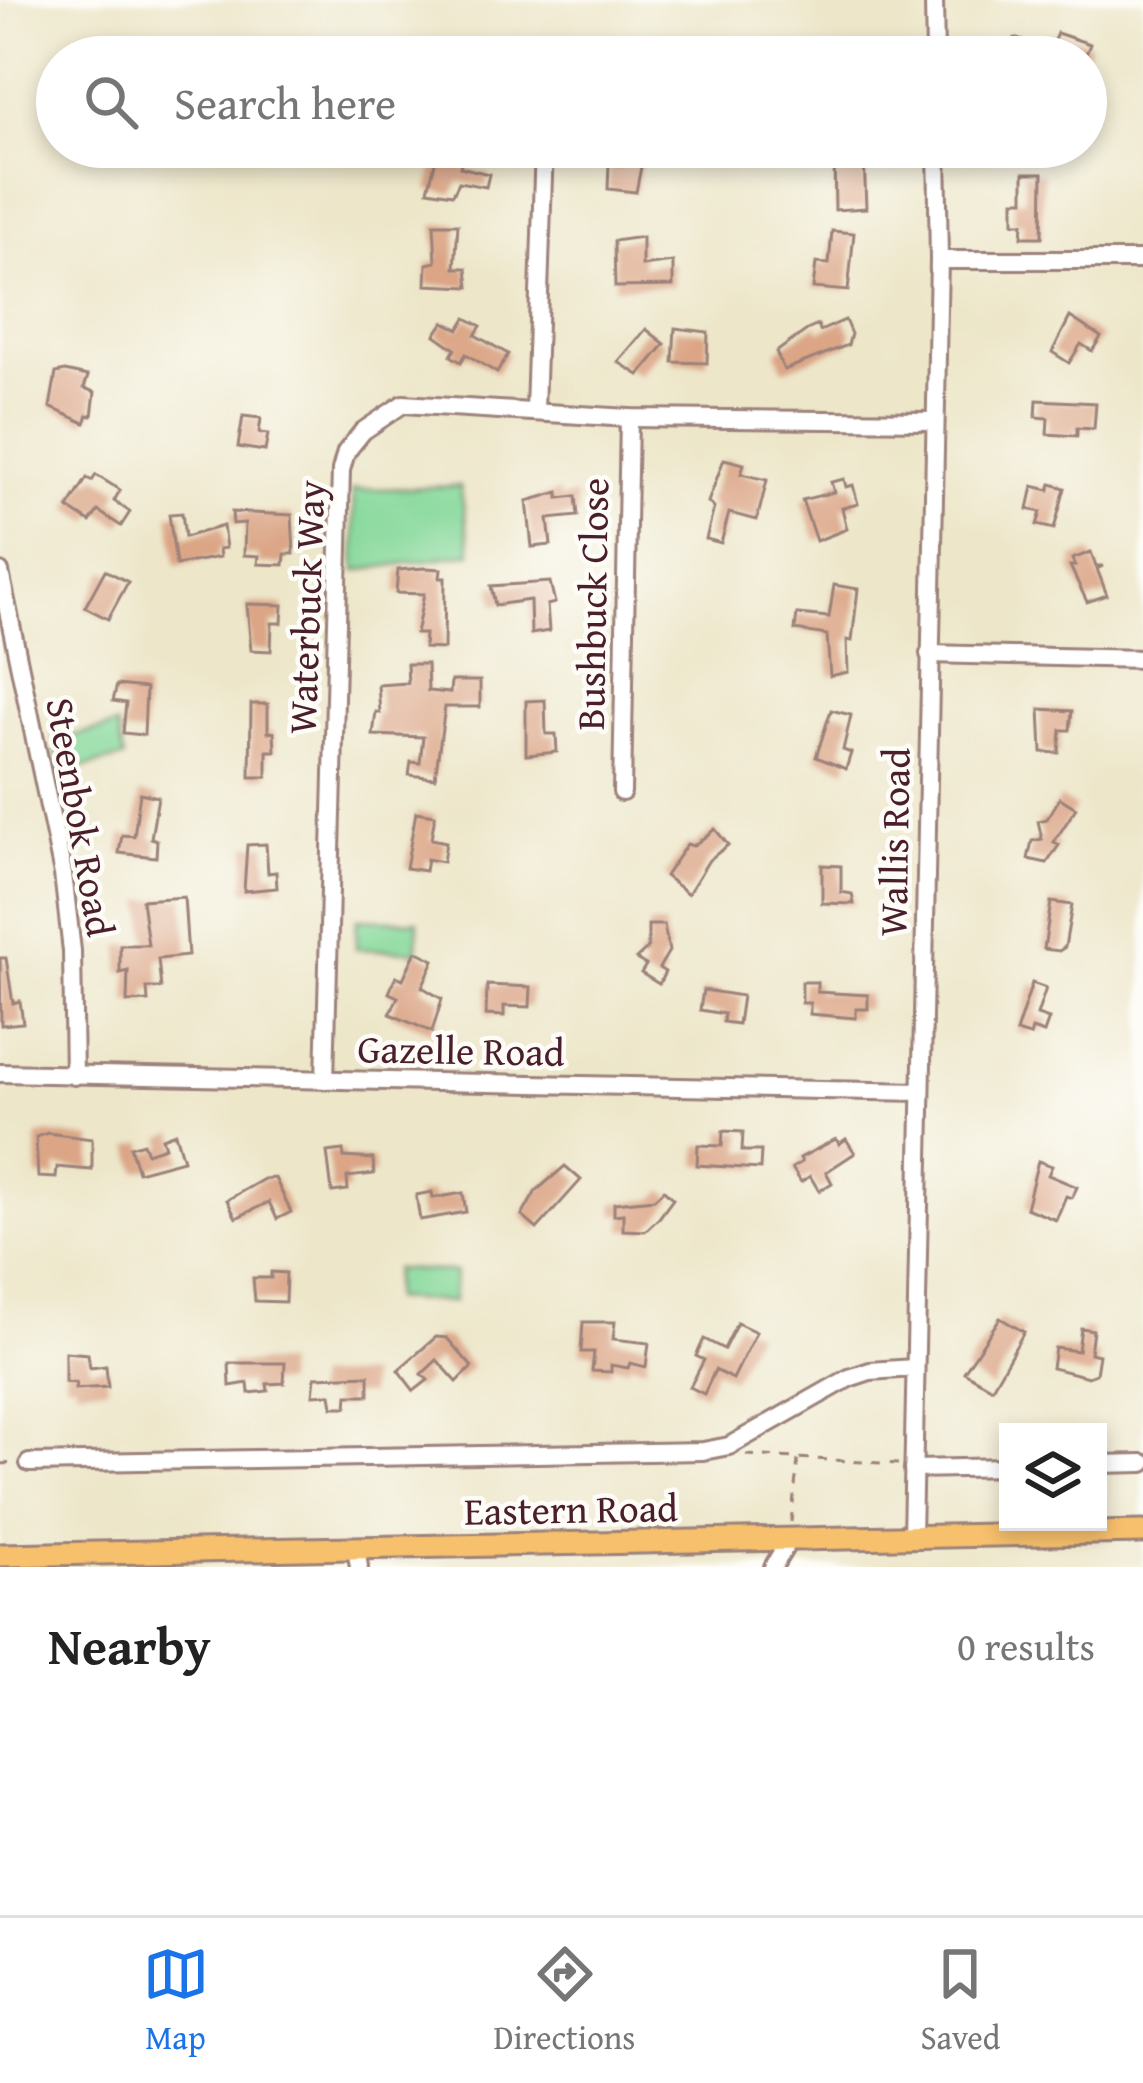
<!DOCTYPE html>
<style>
body{margin:0;font-family:"Gentium Book Plus",serif;background:#f2f2f2;color:#222}
.controls{position:absolute;right:36px;bottom:36px;display:grid;overflow:hidden;border-radius:0px;box-shadow:0 6px 18px #0003}
.controls button{width:108px;height:108px;display:grid;place-items:center;padding:0;border:0;border-bottom:3px solid #e0e0e0;background:#fff;color:#222;font:60px sans-serif}
.list{margin:0;padding:0;list-style:none}
h2{display:flex;justify-content:space-between;align-items:center;height:156px;margin:0;padding:0 48px;font-size:51px}
h2 small{font-size:39px;font-weight:400;color:#767676}
.icon{flex:none;width:66px;height:66px;fill:none;stroke:currentColor;stroke-width:2;stroke-linecap:round;stroke-linejoin:round}
.map{position:relative;flex:none;width:1143px;height:1567px;overflow:hidden}
.search{position:absolute;background:#fff;box-shadow:0 6px 18px #0003;left:36px;right:36px;top:36px;height:132px;display:flex;align-items:center;gap:30px;box-sizing:border-box;padding:0 42px;border-radius:66px;color:#767676;font-size:45px}
.sheet{height:348px;background:#fff}
nav{display:flex;justify-content:space-around;align-items:center;box-sizing:border-box;height:168px;border-top:3px solid #e0e0e0;background:#fff;font-size:33px;color:#767676}
nav a{display:grid;justify-items:center;gap:6px}
nav .on{color:#1a73e8}
.map>svg:first-child{display:block}
</style>
<div class="map">
<svg width="1143" height="1567" viewBox="0 0 1143 1567">
<rect width="100%" height="100%" fill="#fdfcf7"/>
<filter id="ink" filterUnits="userSpaceOnUse"><feTurbulence type="fractalNoise" baseFrequency=".00833" numOctaves="2"/><feDisplacementMap in="SourceGraphic" scale="24" xChannelSelector="R" yChannelSelector="G"/><feConvolveMatrix kernelMatrix="1 2 1 2 8 2 1 2 1" color-interpolation-filters="sRGB"/></filter>
<filter id="wash" filterUnits="userSpaceOnUse"><feTurbulence type="fractalNoise" baseFrequency=".004" numOctaves="4" result="noise"/><feDisplacementMap in="SourceGraphic" scale="48" xChannelSelector="R" yChannelSelector="G"/><feGaussianBlur stdDeviation="2.7" result="paint"/><feColorMatrix in="noise" values="0 0 0 0 0 0 0 0 0 0 0 0 0 0 0 0 0 1.4 0 .05"/><feComposite in="paint" operator="in"/></filter>
<g filter="url(#wash)">
<rect width="100%" height="100%" fill="#ede6c9"/>
<!-- green -->
<g fill="#85d89a" stroke="#687c62" stroke-width="3">
<path d="M460,486L471,553L356,571L353,490Z"/>
<path d="M117,726L124,758L60,773L54,740Z"/>
<path d="M357,919L418,921L417,951L356,949Z"/>
<path d="M394,1269L455,1272L453,1302L392,1299Z"/>
</g>
<g id="blocks">
<!-- building -->
<g fill="#dba586">
<path d="M1057,33L1090,44L1085,57H1008L1015,38L1050,50Z"/>
<path d="M439,147H466L460,167L489,174L486,187L459,182L453,194L428,190Z"/>
<path d="M622,147H645L636,192L608,189L609,164L621,165Z"/>
<path d="M864,156L866,208L835,210L834,157Z"/>
<path d="M1024,173H1043L1042,237H1022L1023,223H1014V200H1024Z"/>
<path d="M434,224H458L455,268H467L469,287L426,285L427,264L436,262Z"/>
<path d="M832,231L854,233L848,291L813,288L816,263L829,264Z"/>
<path d="M642,237V266L673,262V286L615,287L614,241Z"/>
<path d="M1070,317L1101,337L1092,351L1081,344L1069,363L1052,352Z"/>
<path d="M466,318L481,326L475,335L508,354L497,373L466,354L461,362L451,356L455,349L435,335L444,322L459,329Z"/>
<path d="M845,320L851,334L848,345L784,370L776,352L807,330L818,325L820,331Z"/>
<path d="M675,328L708,332L707,363L673,362Z"/>
<path d="M646,329L665,344L639,375L618,362Z"/>
<path d="M65,371L88,376L84,388L95,392L92,416L88,415L85,423L50,407L56,373Z"/>
<path d="M1037,400L1096,403L1094,429L1077,428V436L1047,434L1048,418L1036,417Z"/>
<path d="M243,416L261,418L259,433L268,434L265,451L238,447Z"/>
<path d="M724,459L744,464L741,474L767,480L757,520L729,513L721,543L706,539L714,508L708,502Z"/>
<path d="M96,475L120,490L114,501L130,512L121,526L98,511L90,522L68,508L87,478L92,481Z"/>
<path d="M844,479L846,487L853,485L858,504L842,508L847,529L816,541L802,500L834,492L831,482Z"/>
<path d="M1051,484L1065,488L1054,529L1037,525L1041,512L1028,509L1033,486L1049,490Z"/>
<path d="M559,492V498L576,496L578,516L548,519L551,545L532,547L527,501Z"/>
<path d="M232,512L292,515L294,554H285L284,565L258,564L259,556L244,555L245,523L233,524Z"/>
<path d="M182,513L185,537L223,526L226,548L219,549L220,557L176,565L169,514Z"/>
<path d="M1091,552L1096,566H1103L1097,569L1107,595L1087,602L1070,566H1075L1072,559Z"/>
<path d="M425,568L441,569L440,578H445L444,649L424,648L425,634H416L424,594L396,593L398,570Z"/>
<path d="M105,570L128,582L108,619L85,607Z"/>
<path d="M550,582L555,603L547,605L549,631L531,634L530,600L495,605L491,586Z"/>
<path d="M834,585L858,589L852,641L847,640L848,672L830,676L827,635L795,630L797,614L829,617Z"/>
<path d="M247,604L283,605L282,623H272L271,651L251,650Z"/>
<path d="M407,664H427L428,691L450,693L451,681H480V707H445L435,778L409,775L411,762L420,763L423,737L373,735L376,712L380,713L378,685L408,683Z"/>
<path d="M117,685L146,688L144,735L123,733L126,703L113,701Z"/>
<path d="M545,700L546,734H556L557,752L526,755V701Z"/>
<path d="M251,704H268V732H274L275,751H267V777H250Z"/>
<path d="M1040,709L1072,711L1070,730H1061L1059,753L1042,752Z"/>
<path d="M831,710L851,715L843,750L851,753L846,769L816,757Z"/>
<path d="M140,793L158,797L151,838L157,840L156,857L119,853L122,835L134,836Z"/>
<path d="M1060,798L1076,808L1054,842L1059,845L1047,863L1028,859L1032,841L1042,839L1038,821L1047,819Z"/>
<path d="M416,812L435,815L431,839L446,842L443,862L427,859L425,871L406,868Z"/>
<path d="M715,829L728,845L709,860L688,894L665,876L687,844L693,846Z"/>
<path d="M266,844L268,873L276,872L277,888L244,891L247,845Z"/>
<path d="M822,865L841,866V892L852,894L854,904L822,903Z"/>
<path d="M184,897L188,956L158,959L161,988H147L148,1001L127,1002L128,971L120,973V945H148L142,900Z"/>
<path d="M1051,902L1072,905L1065,947L1059,951L1044,949Z"/>
<path d="M648,925H664L669,951L659,968L665,972L659,984L641,973L646,965L636,959L648,948Z"/>
<path d="M416,951L434,960L422,987L442,999L432,1032L390,1014L398,997L389,993L396,976L403,979Z"/>
<path d="M0,958H6L13,1003L20,1001L23,1023L1,1025Z"/>
<path d="M802,982H817V992L868,995V1009H856V1018L810,1014V1003H802Z"/>
<path d="M1032,983L1046,988L1037,1015L1049,1019L1044,1033L1032,1029L1030,1036L1016,1032Z"/>
<path d="M487,985L531,987L530,1007L504,1006V1016L486,1015Z"/>
<path d="M703,990L742,996L738,1024L723,1022L724,1014L700,1010Z"/>
<path d="M723,1131L743,1132L742,1151H761L760,1169L697,1165L698,1145L722,1146Z"/>
<path d="M48,1133L92,1139V1170L57,1167L56,1178L38,1177L36,1137Z"/>
<path d="M175,1133L183,1160L138,1172L130,1147L143,1143L147,1153L165,1147L162,1138Z"/>
<path d="M836,1139L839,1144L846,1139L855,1153L826,1172L832,1183L819,1191L810,1176L801,1182L792,1168L802,1162L800,1158Z"/>
<path d="M343,1150L344,1157L373,1159L374,1174L347,1177L348,1190L332,1192L327,1152Z"/>
<path d="M1038,1161L1052,1166L1048,1175L1077,1187L1072,1198L1066,1196L1056,1220L1026,1208Z"/>
<path d="M565,1166L581,1180L537,1229L522,1216L536,1191Z"/>
<path d="M275,1178L291,1212L277,1219L269,1202L236,1218L227,1200L264,1179Z"/>
<path d="M664,1190L673,1199L659,1218L645,1231L623,1230V1214L614,1215V1203L654,1199Z"/>
<path d="M432,1192L433,1198L463,1193L466,1212L420,1220L416,1195Z"/>
<path d="M271,1272L286,1273L285,1302L255,1301L253,1278H271Z"/>
<path d="M1000,1318L1024,1332L992,1388L964,1372Z"/>
<path d="M583,1322H615L613,1339L649,1343L646,1367L630,1363L628,1368L611,1365V1372L592,1371L594,1352H581Z"/>
<path d="M737,1323L756,1332L733,1379L715,1370L704,1394L690,1387L704,1360L696,1356L704,1339L724,1349Z"/>
<path d="M1081,1328L1093,1330L1090,1353L1099,1355L1096,1374L1088,1377L1052,1368L1055,1348L1078,1351Z"/>
<path d="M436,1337L447,1338L472,1367L457,1382L437,1360L422,1374L428,1380L414,1391L398,1370Z"/>
<path d="M65,1352L88,1354L90,1368L106,1366L108,1387L75,1389L76,1383L65,1382Z"/>
<path d="M229,1363H285L284,1383L267,1384L268,1391L249,1393L248,1383L230,1386Z"/>
<path d="M369,1375V1395H348L347,1407H333L331,1394L313,1395L315,1377Z"/>
</g>
</g>
</g>
<g filter="url(#ink)">
<use href="#blocks" fill-opacity="0" stroke="#9c827a" stroke-width="3"/>
<g fill="none" stroke-linecap="round" stroke-linejoin="round">
<!-- minor casing -->
<g stroke="#9c827a" stroke-width="22">
<g id="minor">
<path d="M934,0L935,57"/>
<path d="M939,260H1143"/>
<path d="M535,410L544,147"/>
<path d="M0,572L63,874L72,951L74,1076"/>
<path d="M929,654L1143,659"/>
<path d="M622,792L629,418"/>
<path d="M0,1073L921,1092"/>
<path d="M325,1080L341,470L346,452L363,431L403,404L629,418L931,421"/>
<path d="M29,1463L703,1451L729,1446L849,1378L870,1371L914,1368"/>
<path d="M1098,1464L1143,1463"/>
<path d="M913,1469L1008,1467"/>
<path d="M912,1537L939,260L937,147"/>
<path d="M356,1548L359,1567"/>
<path d="M773,1567L788,1542"/>
</g>
</g>
<!-- major casing -->
<g stroke="#9c827a" stroke-width="27">
<path id="major" d="M0,1555L1143,1532"/>
</g>
<!-- path -->
<g stroke="#9c827a" stroke-width="3" stroke-dasharray="9 9" stroke-linecap="butt">
<path d="M746,1455L898,1464"/>
<path d="M0,1464L16,1463"/>
<path d="M791,1522L798,1460"/>
</g>
<!-- minor -->
<use href="#minor" stroke="#fff" stroke-width="16"/>
<!-- major -->
<use href="#major" stroke="#f7c06c" stroke-width="21"/>
</g>
</g>
<g text-anchor="middle" stroke-width="9" stroke-linejoin="round" paint-order="stroke">
<!-- street labels -->
<g font-size="39" fill="#4a1f2b" stroke="#fdfcf7">
<text transform="translate(592 604) rotate(-89)" y="14">Bushbuck Close</text>
<text transform="translate(306 607) rotate(-88)" y="14">Waterbuck Way</text>
<text transform="translate(81 817) rotate(80)" y="14">Steenbok Road</text>
<text transform="translate(894 842) rotate(-89)" y="14">Wallis Road</text>
<text transform="translate(461 1050) rotate(1)" y="14">Gazelle Road</text>
<text transform="translate(571 1509) rotate(-1)" y="14">Eastern Road</text>
</g>
</g>
</svg>
<div class="controls">
<button><svg class="icon" aria-label="layers" viewBox="0 0 24 24"><path d="M12 4l9 5-9 5-9-5zM3 14l9 5 9-5"/></svg></button>
</div>
<div class="search"><svg class="icon" aria-label="search" viewBox="0 0 24 24"><circle cx="10" cy="10" r="6"/><path d="M15 15l6 6"/></svg>Search here</div>
</div>
<section class="sheet">
<h2>Nearby<small>0 results</small></h2>
<ul class="list">
</ul>
</section>
<nav>
<a class="on"><svg class="icon" aria-label="map" viewBox="0 0 24 24"><path d="M3 6l6-2 6 2 6-2v14l-6 2-6-2-6 2zM9 4v14M15 6v14"/></svg>Map</a>
<a><svg class="icon" aria-label="directions" viewBox="0 0 24 24"><path d="M12 3l9 9-9 9-9-9zM9 14v-3h6M13 9l2 2-2 2"/></svg>Directions</a>
<a><svg class="icon" aria-label="saved" viewBox="0 0 24 24"><path d="M7 4h10v16l-5-4-5 4z"/></svg>Saved</a>
</nav>
